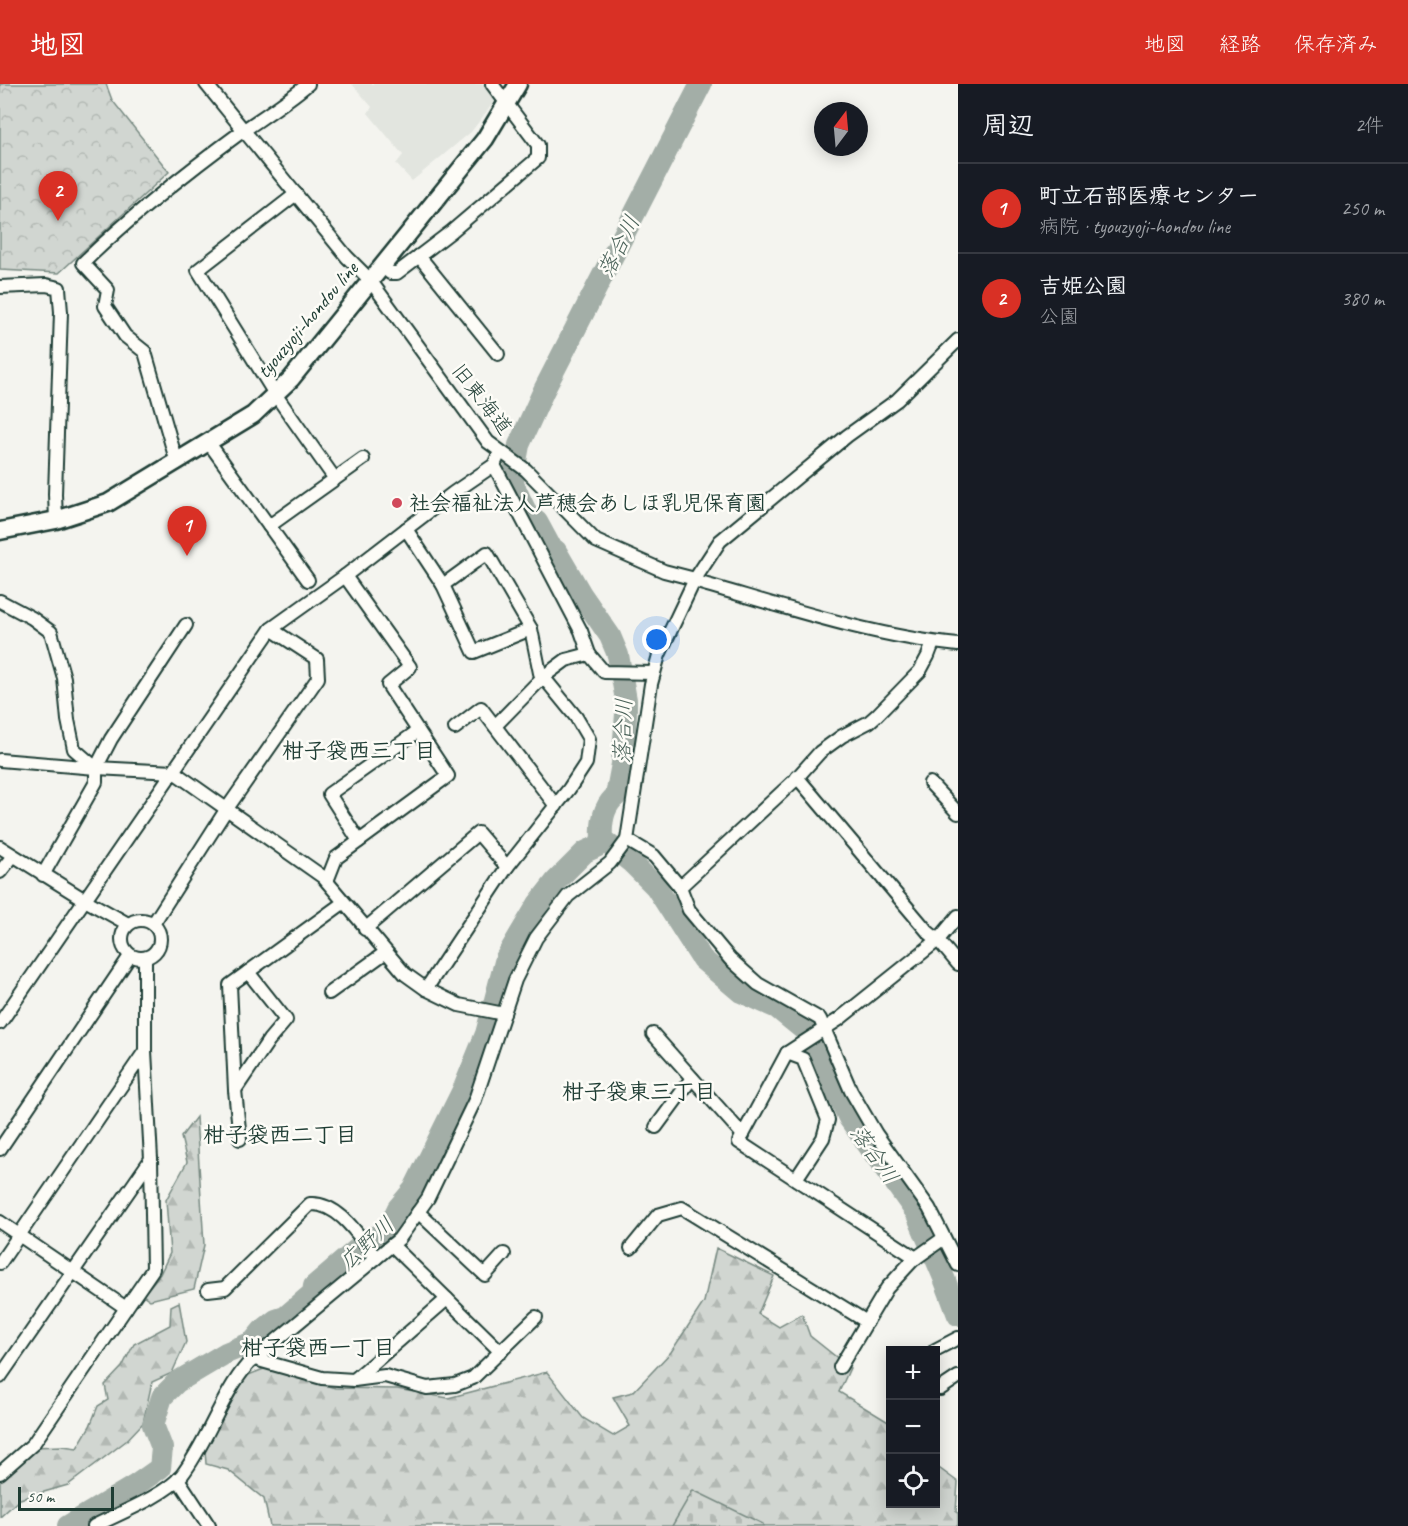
<!DOCTYPE html>
<html lang="ja">
<meta charset="utf-8">
<style>
body{margin:0;font-family:Caveat,"Klee One",sans-serif;background:#242831;color:#f1f3f6}
.controls{position:absolute;right:18px;bottom:18px;display:grid;overflow:hidden;border-radius:0px;box-shadow:0 3px 15px #0003}
.controls button{width:54px;height:54px;display:grid;place-items:center;padding:0;border:0;border-bottom:2px solid #363941;background:#171b24;color:#f1f3f6;font:30px sans-serif}
.compass{position:absolute;left:814px;top:18px;width:54px;height:54px;border-radius:50%;background:#171b24;box-shadow:0 3px 15px #0003;rotate:16deg}
.scale{position:absolute;left:18px;bottom:15px;width:96px;box-sizing:border-box;padding-left:6px;border:3px solid #1f3d34;border-top:0;font-size:16px;line-height:21px;white-space:nowrap;color:#1f3d34;-webkit-text-stroke:4px #fdfcf7;paint-order:stroke}
.you{position:absolute;left:657px;top:556px;width:21px;height:21px;margin:-15px;border:4px solid #fff;border-radius:50%;background:#1a73e8;box-shadow:0 0 0 9px #1a73e833}
.badge{display:grid;place-items:center;width:39px;height:39px;border-radius:50%;background:#d93025;color:#fff;font-size:20px;font-weight:700}
.pin{position:absolute;translate:-50% -50px;filter:drop-shadow(0 2px 3px #0008)}
.pin::after{content:'';position:absolute;top:32px;width:21px;height:18px;background:inherit;clip-path:polygon(0 0,100% 0,50% 100%)}
.list{margin:0;padding:0;list-style:none}
h2{display:flex;justify-content:space-between;align-items:center;height:78px;margin:0;padding:0 24px;font-size:26px}
h2 small{font-size:20px;font-weight:400;color:#9ea1a6}
.list li{display:grid;grid-template-columns:39px 1fr auto;gap:18px;align-items:center;box-sizing:border-box;height:90px;padding:0 24px;border-top:2px solid #363941}
.list b{display:block;font-size:22px;white-space:nowrap}
.list p{margin:0;font-size:20px;white-space:nowrap;color:#9ea1a6}
.list em{font-size:20px;font-style:normal;color:#9ea1a6}
.icon{flex:none;width:33px;height:33px;fill:none;stroke:currentColor;stroke-width:2;stroke-linecap:round;stroke-linejoin:round}
.map{position:relative;flex:none;width:958px;height:1442px;overflow:hidden}
header{display:flex;align-items:center;gap:36px;box-sizing:border-box;height:84px;padding:0 30px;background:#d93025;color:#fff}
header strong{font-size:28px}
nav{display:flex;gap:33px;margin-inline-start:auto;font-size:21px}
main{display:flex}
aside{flex:1;background:#171b24}
.map>svg:first-child{display:block}
</style>
<header>
<strong>地図</strong>
<nav><a>地図</a><a>経路</a><a>保存済み</a></nav>
</header>
<main>
<div class="map">
<svg width="958" height="1442" viewBox="0 0 958 1442">
<defs>
<pattern id="forest-firs" width="22" height="20" patternUnits="userSpaceOnUse" patternTransform="scale(1.5)"><rect width="22" height="20" fill="#d1d6d1"/><path d="M5 1l3.5 6h-7zM16 11l3.5 6h-7z" fill="#b3b9b4"/></pattern>
<pattern id="cemetery-stones" width="16" height="16" patternUnits="userSpaceOnUse" patternTransform="scale(1.5)"><rect width="16" height="16" fill="#d1d6d1"/><path d="M2 7V4a2 2 0 0 1 4 0v3zM10 15v-3a2 2 0 0 1 4 0v3z" fill="#b3b9b4"/></pattern>
<pattern id="park-crowns" width="20" height="18" patternUnits="userSpaceOnUse" patternTransform="scale(1.5)"><rect width="20" height="18" fill="#d1d6d1"/><path d="M2 6a3 3 0 1 1 6 0M12 15a3 3 0 1 1 6 0" fill="none" stroke="#b3b9b4"/></pattern>
</defs>
<rect width="100%" height="100%" fill="#f4f4ef"/>
<filter id="ink" filterUnits="userSpaceOnUse"><feTurbulence type="fractalNoise" baseFrequency=".0167" numOctaves="2"/><feDisplacementMap in="SourceGraphic" scale="12" xChannelSelector="R" yChannelSelector="G"/><feConvolveMatrix kernelMatrix="1 2 1 2 8 2 1 2 1" color-interpolation-filters="sRGB"/></filter>
<g filter="url(#ink)">
<!-- built -->
<path fill="#e2e5df" d="M352,0H485L492,9L494,18L471,48L412,97L396,80L403,71L368,29L372,23Z"/>
<!-- forest -->
<g fill="url(#forest-firs)" stroke="#788a82" stroke-width="1.5">
<path d="M196,1033L204,1161L194,1205L150,1216L143,1211L160,1190L170,1169L166,1116L187,1078L181,1053Z"/>
<path d="M716,1164L774,1192L758,1230L779,1243L802,1230L810,1252L850,1284L839,1308L890,1339V1420H936V1382L958,1398L956,1428L958,1429V1442H270L264,1415L228,1386L206,1380L205,1366L246,1292L266,1284L335,1304L397,1305L448,1314L547,1288L583,1334L613,1352L630,1342L613,1313L633,1308L671,1268L704,1218Z"/>
<path d="M179,1218L186,1258L172,1289L152,1298L143,1339L126,1357L68,1401L20,1415L0,1433V1397L33,1363L63,1362L77,1364L90,1342L98,1322L108,1316L105,1301L122,1283L134,1260L170,1241L171,1222Z"/>
</g>
<!-- cemetery -->
<path fill="url(#cemetery-stones)" stroke="#788a82" stroke-width="1.5" d="M693,1406L763,1440V1442H672Z"/>
<!-- park -->
<path fill="url(#park-crowns)" stroke="#788a82" stroke-width="1.5" d="M0,0H106L112,16L169,88L59,189L0,186Z"/>
<g fill="none" stroke-linecap="round" stroke-linejoin="round">
<!-- river -->
<g stroke="#a3aea7" stroke-width="22">
<path d="M701,0L544,306L519,361L514,388L513,400L528,432L537,438L550,462L556,467L581,510L610,552L618,571L626,616V630L622,680L616,712C603,722 601,739 602,755L632,779L656,803L702,875L741,908L777,924L809,950L849,1034L916,1128L944,1194L958,1231"/>
<path d="M68,1442L136,1401L160,1384L162,1364L153,1341L162,1313L177,1298L226,1269L253,1258L262,1247L276,1236L285,1233L313,1209L314,1202L370,1154L381,1151L390,1141L398,1124L414,1105L464,1004L486,950L506,874L538,820L556,797L585,768L598,762L602,755"/>
</g>
<!-- minor casing -->
<g stroke="#1f3d34" stroke-width="16">
<g id="minor">
<path d="M206,0L347,173L370,196L488,358L526,386L596,457L664,487L695,495L697,498C782,522 870,552 958,561"/>
<path d="M296,110L198,186L275,310L335,395"/>
<path d="M419,172L498,270"/>
<path d="M382,181L390,189H397L452,147L538,74V61L492,0"/>
<path d="M0,203L46,201L59,204L61,228L55,410L56,436"/>
<path d="M209,359L308,496"/>
<path d="M177,379L145,268L125,252L105,222L108,206L83,179C133,130 188,87 244,46C266,31 288,17 308,0"/>
<path d="M494,381L581,547L589,570"/>
<path d="M269,442L363,375"/>
<path d="M406,445L443,501L474,568L531,545"/>
<path d="M0,517L32,534L51,548L64,594L68,636L74,665L96,684"/>
<path d="M495,642L543,593L566,576L589,570L604,588L654,589"/>
<path d="M455,644L481,624L556,722"/>
<path d="M0,676L96,684L174,688L323,793L405,890L426,905L459,921L504,930"/>
<path d="M797,693L928,848L938,856L958,832"/>
<path d="M930,699L958,729"/>
<path d="M627,756L654,772L680,803L689,826L730,875L758,900L820,935L851,1007L876,1050L929,1124L958,1181"/>
<path d="M359,757L329,710L418,647"/>
<path d="M0,763L85,816L128,840"/>
<path d="M0,788L13,772"/>
<path d="M43,791L96,698V684L111,655L186,541"/>
<path d="M327,797L336,774L448,692L388,601L410,583L345,492"/>
<path d="M680,803L794,697L820,668L842,652L869,638L877,631L920,587L928,572L933,559"/>
<circle cx="141" cy="855" r="19"/>
<path d="M153,840L226,726L318,594L317,575L271,545"/>
<path d="M365,845L478,749L507,783"/>
<path d="M426,905L507,783L569,705L586,679L589,655L576,633L540,589L531,545L487,469L443,501"/>
<path d="M329,909L386,868"/>
<path d="M0,939L271,545L341,495L453,409L494,381L500,368"/>
<path d="M653,950L743,1051"/>
<path d="M787,969L803,975L828,1036L823,1054L796,1095"/>
<path d="M235,1006L269,956L286,936L248,888"/>
<path d="M656,1043L692,994"/>
<path d="M240,1055L235,1006L230,901L343,819"/>
<path d="M0,1065L130,872"/>
<path d="M418,1128L485,1191L504,1170"/>
<path d="M0,1138L126,1224L153,1185L151,1075L145,967V874"/>
<path d="M392,1161L501,1268"/>
<path d="M631,1164L658,1131L682,1124L867,1238"/>
<path d="M916,1174L739,1058L787,969L838,936L938,856L958,880"/>
<path d="M0,1179L145,967"/>
<path d="M208,1206L225,1204L310,1120C339,1118 360,1154 376,1174"/>
<path d="M935,1266L958,1254"/>
<path d="M255,1275L322,1294L354,1296L385,1292L427,1304L455,1301L473,1294L536,1233"/>
<path d="M840,1283L887,1204L913,1176L944,1154"/>
<path d="M0,1293L151,1075"/>
<path d="M354,1296L447,1215"/>
<path d="M940,1305L958,1293"/>
<path d="M0,1389L33,1360L126,1224"/>
<path d="M178,1395L209,1442"/>
<path d="M94,1442C118,1430 166,1411 182,1391C208,1357 220,1313 248,1280L399,1155L428,1114L475,1016L515,896L536,854L568,812L610,779L627,756L651,600L659,571L695,495L720,457L847,352L897,316L958,256"/>
</g>
</g>
<!-- secondary casing -->
<g stroke="#1f3d34" stroke-width="21">
<path id="secondary" d="M0,447L56,436L108,419L253,331L291,295L485,55L518,0"/>
</g>
<!-- minor -->
<use href="#minor" stroke="#fdfcf7" stroke-width="12"/>
<!-- secondary -->
<use href="#secondary" stroke="#fdfcf7" stroke-width="16"/>
</g>
</g>
<!-- markers -->
<circle fill="#d1495b" stroke="#fdfcf7" stroke-width="2" cx="397" cy="419" r="6"/>
<g text-anchor="middle" stroke-width="5" stroke-linejoin="round" paint-order="stroke">
<!-- street labels -->
<g font-size="21" fill="#1f3d34" stroke="#fdfcf7">
<text transform="translate(307 236) rotate(-50)" y="7">tyouzyoji-hondou line</text>
<text transform="translate(482 315) rotate(52)" y="7">旧東海道</text>
</g>
<!-- poi labels -->
<g font-size="21" font-weight="bold" fill="#1f3d34" stroke="#fdfcf7" text-anchor="start">
<text x="409" y="426">社会福祉法人芦穂会あしほ乳児保育園</text>
</g>
<!-- water labels -->
<g font-size="22" font-style="italic" fill="#475f56" stroke="#fdfcf7">
<text transform="translate(618 162) rotate(-63)" y="8">落合川</text>
<text transform="translate(622 647) rotate(-88)" y="8">落合川</text>
<text transform="translate(875 1070) rotate(55)" y="8">落合川</text>
<text transform="translate(366 1159) rotate(-43)" y="8">広野川</text>
</g>
<!-- neighbourhood labels -->
<g font-size="22" font-weight="bold" fill="#1f3d34" stroke="#fdfcf7">
<text x="359" y="674">柑子袋西三丁目</text>
<text x="639" y="1015">柑子袋東三丁目</text>
<text x="280" y="1058">柑子袋西二丁目</text>
<text x="318" y="1271">柑子袋西一丁目</text>
</g>
</g>
</svg>
<div class="controls">
<button>+</button>
<button>−</button>
<button><svg class="icon" aria-label="locate" viewBox="0 0 24 24"><circle cx="12" cy="12" r="6"/><path d="M12 2v4M12 18v4M2 12h4M18 12h4"/></svg></button>
</div>
<svg class="compass" viewBox="-18 -18 36 36"><path d="M0-13l5 13h-10z" fill="#e53935"/><path d="M0 13l5-13h-10z" fill="#9ea1a6"/></svg>
<div class="scale">50 m</div>
<div class="you"></div>
<div class="pin badge" style="left:187px;top:472px">1</div>
<div class="pin badge" style="left:58px;top:137px">2</div>
</div>
<aside>
<h2>周辺<small>2件</small></h2>
<ul class="list">
<li><span class="badge">1</span><div><b>町立石部医療センター</b><p>病院 · tyouzyoji-hondou line</p></div><em>250 m</em></li>
<li><span class="badge">2</span><div><b>吉姫公園</b><p>公園</p></div><em>380 m</em></li>
</ul>
</aside>
</main>
